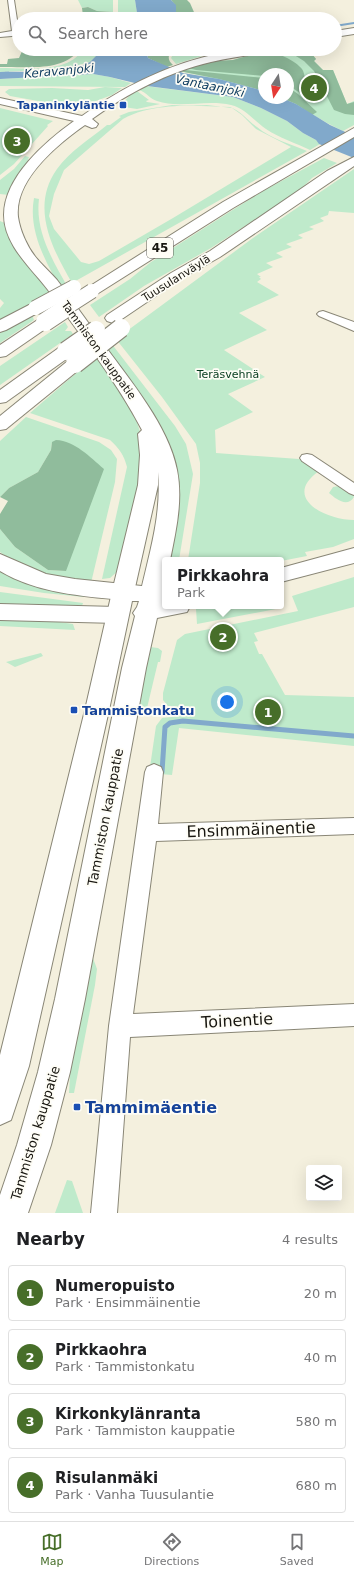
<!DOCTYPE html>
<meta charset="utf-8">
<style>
body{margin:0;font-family:"DejaVu Sans",sans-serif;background:#f6f6f6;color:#202124}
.controls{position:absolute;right:12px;bottom:12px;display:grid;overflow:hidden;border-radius:4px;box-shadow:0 4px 16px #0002}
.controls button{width:36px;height:36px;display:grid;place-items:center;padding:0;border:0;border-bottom:1px solid #e0e0e0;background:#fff;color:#202124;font:20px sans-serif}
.compass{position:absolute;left:258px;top:68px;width:36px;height:36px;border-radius:50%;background:#fff;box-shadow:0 4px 16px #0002;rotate:192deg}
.you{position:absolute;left:227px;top:702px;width:14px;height:14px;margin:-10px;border:3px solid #fff;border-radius:50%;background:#1a73e8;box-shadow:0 0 0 6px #1a73e833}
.badge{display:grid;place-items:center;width:26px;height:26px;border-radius:50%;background:#476e29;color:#fff;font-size:13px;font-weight:700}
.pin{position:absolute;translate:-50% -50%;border:2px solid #fff;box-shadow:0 1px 4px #0006}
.popup{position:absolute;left:162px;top:557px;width:122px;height:52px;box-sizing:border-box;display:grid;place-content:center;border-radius:4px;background:#fff;filter:drop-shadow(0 1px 3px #0005);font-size:13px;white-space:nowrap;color:#757577}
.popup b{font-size:15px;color:#202124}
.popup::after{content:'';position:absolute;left:50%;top:100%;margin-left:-8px;border:8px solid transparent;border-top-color:#fff}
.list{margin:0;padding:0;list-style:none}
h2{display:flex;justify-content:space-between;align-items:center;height:52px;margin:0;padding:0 16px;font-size:17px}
h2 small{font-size:13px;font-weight:400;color:#757577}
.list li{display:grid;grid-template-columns:26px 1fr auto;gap:12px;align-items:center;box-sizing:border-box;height:56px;margin:0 8px 8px;padding:0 8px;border:1px solid #e0e0e0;border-radius:4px}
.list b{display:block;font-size:15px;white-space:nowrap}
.list p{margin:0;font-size:13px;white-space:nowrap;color:#757577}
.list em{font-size:13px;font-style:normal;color:#757577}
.icon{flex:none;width:22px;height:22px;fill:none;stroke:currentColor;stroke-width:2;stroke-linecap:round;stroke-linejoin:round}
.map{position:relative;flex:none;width:354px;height:1213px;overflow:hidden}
.search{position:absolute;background:#fff;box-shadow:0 4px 16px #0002;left:12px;right:12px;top:12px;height:44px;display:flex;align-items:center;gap:10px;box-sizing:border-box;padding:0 14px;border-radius:22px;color:#757577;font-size:15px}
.sheet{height:308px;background:#fff}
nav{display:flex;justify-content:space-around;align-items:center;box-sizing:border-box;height:56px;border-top:1px solid #e0e0e0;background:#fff;font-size:11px;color:#757577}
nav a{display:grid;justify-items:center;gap:2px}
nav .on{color:#476e29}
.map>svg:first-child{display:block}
</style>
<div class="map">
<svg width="354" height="1213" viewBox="0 0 354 1213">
<rect width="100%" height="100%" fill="#f4f0de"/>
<!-- green -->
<g fill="#bfeacb" fill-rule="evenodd">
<path d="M78,0H113V12L97,11L88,7L82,8Z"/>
<path d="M118,0H135L137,13L131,19H113L118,13Z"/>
<path d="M83,49H100L98,51L100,53L90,62L64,69L0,72V68C25,68 69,74 83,49Z"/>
<path d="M176,49H225L176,64L171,58Z"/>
<path d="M283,49H322L312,54L316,59L314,61L323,70H333L347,104L354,101V125L343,131C321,121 303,107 282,98H288V74H264V91L243,85L179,71L217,61L233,60L255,53Z"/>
<path d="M93,74L110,77L131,83L125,87L0,86V79Z"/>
<path d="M145,86L233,97L261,108L287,121L303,133L316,140L320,144L310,150C296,143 279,138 266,129C254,121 245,108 231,105C207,99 179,109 157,101C150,99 146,92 139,90Z"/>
<path d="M105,87L122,88L112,95L72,110L38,101L10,96L5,92L9,89L52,88L88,90Z"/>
<path d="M137,91L149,100L146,101L147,102L160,104L137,109L124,107L126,104L123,103L129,96Z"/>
<path d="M172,105L230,107C241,111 247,120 257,127C271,139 291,144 307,151L72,283C52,248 30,207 57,169C70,151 90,139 107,125H110L121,117L119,116L129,112ZM207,105L232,108L242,115L256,129L291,147L173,218L99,261L89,264L81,262L54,229L49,216L54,194L64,170L123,119C148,105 178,106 207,105Z"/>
<path d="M0,108L53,121L47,125L48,126L14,164L0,175Z"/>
<path d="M25,156L29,157L26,165L9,195L0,194V180L14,169Z"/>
<path d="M324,158L337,163L312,178L300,190L211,248L144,286L99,317L90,305L130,279L151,262L231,211L263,191Z"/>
<path d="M354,169V213L329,211L328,215L320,218L324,221L309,227L314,229L298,235L303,238L286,244L292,247L276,253L283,257L266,263L273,267L257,274L261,277H259L261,279L257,282L279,295L239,313L267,330L224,350L265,377L228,394L253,412L215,430L216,453L299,459L319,471C281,498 326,520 354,520V539L333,547L305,552L307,556L281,561V560H188L200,483V463L196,444L162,397L116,339L253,238Z"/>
<path d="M34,198L39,199C35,231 52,259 67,286L61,289C45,261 28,230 34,198Z"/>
<path d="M0,221L7,224L19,251L50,294L0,320V308L4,303L0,299Z"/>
<path d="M32,315L34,320L0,343V333Z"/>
<path d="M65,322L68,327L65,331H71L73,334L0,385V366Z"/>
<path d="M111,343L175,426L186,444L193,474L179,560H166L161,434L145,400L106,347Z"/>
<path d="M96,356C121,391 143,417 145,462L120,569L110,578L102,579L127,467C124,455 119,448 110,440L30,413Z"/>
<path d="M26,417L99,442L111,450L117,459L115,482L91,583C56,576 30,575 0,552V529L15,547L48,570L66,571L52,442L51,450L38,472L9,488L0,497V441Z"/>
<path d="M339,486L353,495L354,497C347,508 336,499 329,493L333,487Z"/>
<path d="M0,566L85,594L84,597L44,593L0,586Z"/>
<path d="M354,577V607L254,633L258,641L254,642L259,654H262L285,695L354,697V746L179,728L172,775L160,774L150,767L156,726L162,718L181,716L182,707L168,706L163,700V693L177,640L185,634L298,611L292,596Z"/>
<path d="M0,592L83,603L82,606L62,607L0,606Z"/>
<path d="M232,606H249L251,609L275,606L276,609L197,624L196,609Z"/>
<path d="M0,620L52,621L73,624L75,630L0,626Z"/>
<path d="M150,647L158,648L162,651L160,662H158L147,708L142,716L138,714V711Z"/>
<path d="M41,653L43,656L15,667L6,662Z"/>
<path d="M93,958L97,969L95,985L74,1093H69L71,1058L91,962Z"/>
<path d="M67,1180L72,1181L83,1213H55Z"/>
</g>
<!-- forest -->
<g fill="#90bc9c">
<path d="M171,0H187L190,3L197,19H175L176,6Z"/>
<path d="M88,7L97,11L113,12V14L107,19H76L83,16L82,8Z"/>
<path d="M23,49H80C63,73 26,66 0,67V64H7L8,59L19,58Z"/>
<path d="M151,49H172C168,55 167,60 173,65L167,67L148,58L147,54Z"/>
<path d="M290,49H322L312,54L316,59L314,61L323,70H333L347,104L354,102V115L345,114L334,110L314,71L304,61L286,50Z"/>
<path d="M265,51C275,51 296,61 302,69C306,75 304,82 306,88C307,91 309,94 310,97H306L288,85V74H264V76L196,70L188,68L217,61L233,60Z"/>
<path d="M185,70L264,78V91L219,79L179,71Z"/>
<path d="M288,87L298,94L317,112L312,115L296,104L282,98H288Z"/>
<path d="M56,440C75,441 90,457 104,469L66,571L48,570L15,547L0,529V514L8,501L0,497L9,488L38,472L51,450L52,442Z"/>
</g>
<!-- water -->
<g fill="#81a9cb">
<path d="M135,0H171L176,5V17L175,19H131L137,13Z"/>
<path d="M100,49H151L147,54L148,58L183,73L219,79L264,91V98H282L296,104L330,125L354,136V158L319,144L316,140L303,133L287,121L261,108L233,97L147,86L110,77L93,74L0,79V72C24,71 70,74 90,62C93,59 96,56 99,53L98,51Z"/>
</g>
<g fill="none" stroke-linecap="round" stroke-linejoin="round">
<!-- stream-far1 -->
<path stroke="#81a9cb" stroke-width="2" d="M335,26L354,23"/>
<!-- stream -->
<path stroke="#81a9cb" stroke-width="5" d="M162,772L165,727L170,723L183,721L354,736"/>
<!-- street casing -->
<g stroke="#898676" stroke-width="2">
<g id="street">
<path d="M8,0H14L19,33L12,36L0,37V33L12,31Z"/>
<path d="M323,311L354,322V331L319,316L317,314L319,312Z"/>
<path d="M307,454L312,455L354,483V495L349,493L302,461L300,458L302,455Z"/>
<path d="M154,764L161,767L163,772L158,824L354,818V834L156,841L133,1014L354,1004V1026L130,1037L117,1213H91L109,1026L145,772L147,767Z"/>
</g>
</g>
<!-- secondary casing -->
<g stroke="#898676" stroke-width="2">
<g id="secondary">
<path d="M354,548V563L281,582V568Z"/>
<path d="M123,584L151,587L165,586V606H190L187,612L157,618L146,668L85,999L70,1072L51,1145L28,1213H0V1195L17,1145L38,1072L55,999L122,668L135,616L133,613L137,607L139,601H132L109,710L29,1066L11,1120L0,1125V1055L85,710L112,592L115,587Z"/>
</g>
</g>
<!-- primary casing -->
<g stroke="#898676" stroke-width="2">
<g id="primary">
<path d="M354,28V34L335,37V31Z"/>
<path d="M247,49H269L268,51L260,53C244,56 228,58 211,62C168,72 128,93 92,119L98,124L96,127L92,128L85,125C58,144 14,180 18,217C20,231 28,249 38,260C44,267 51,273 57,280C73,301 89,324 105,346C130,380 169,427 177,470C183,500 176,531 170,560H165C165,574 166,588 159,600L151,603L143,600L140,595C149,554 162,515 158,472V485L134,592L131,597L123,600L115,597L112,592L138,485L140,455L138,434L142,430C117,382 83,339 51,294C35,271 4,247 4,215C4,177 46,141 74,121L0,104V98L82,116C131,81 186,56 247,49Z"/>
</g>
</g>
<!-- highway casing -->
<g stroke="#898676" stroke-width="2">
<g id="highway">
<path d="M354,128V137L233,208L97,294L92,296L87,294L84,291L87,288L223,202Z"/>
<path d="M354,157V166L220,257L181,279L119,321L113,323L107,321L105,318L107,315L171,273L210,251L327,171Z"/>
<path d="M35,303L41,305L43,308L41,311L6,330L0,332V320L29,305Z"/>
<path d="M45,317L51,319L53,322L51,325L6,356L0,357V345L39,319Z"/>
<path d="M66,346L72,347L74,351L72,355L6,402L0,403V390L60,347Z"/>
<path d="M75,359L81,360L83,364L81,368L6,429L0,430V416L69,360Z"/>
<path d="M0,554L46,574L75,579L123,584L131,587L134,592L131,597L123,600C81,596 37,593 0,571Z"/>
<path d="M0,604L117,607L125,609L128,615L125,621L117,623L0,620Z"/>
</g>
</g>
<!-- street -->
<use href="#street" fill="#fff" fill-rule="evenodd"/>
<!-- secondary -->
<use href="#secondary" fill="#fff" fill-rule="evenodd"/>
<!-- primary -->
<use href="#primary" fill="#fff" fill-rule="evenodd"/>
<!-- highway -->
<use href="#highway" fill="#fff" fill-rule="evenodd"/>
<!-- highway-bridge-far1 casing -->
<g stroke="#898676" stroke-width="16" stroke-linecap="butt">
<g id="highway-bridge-far1">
<path d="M35,308L74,287"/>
<path d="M64,309L92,291"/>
</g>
</g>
<!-- highway-bridge casing -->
<g stroke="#898676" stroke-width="20" stroke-linecap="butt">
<g id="highway-bridge">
<path d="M45,322L66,308"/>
<path d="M66,351L96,330"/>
<path d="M75,364L121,328"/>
</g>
</g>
<!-- highway-bridge-far1 -->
<use href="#highway-bridge-far1" stroke="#fff" stroke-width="14"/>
<!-- highway-bridge -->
<use href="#highway-bridge" stroke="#fff" stroke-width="18"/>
</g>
<!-- markers -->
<g fill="#1a4fb4" stroke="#fefdf6" stroke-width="1.5">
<rect x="119" y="101" width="8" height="8" rx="2"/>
<rect x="70" y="706" width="8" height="8" rx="2"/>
<rect x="73" y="1103" width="8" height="8" rx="2"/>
</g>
<g text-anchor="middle" stroke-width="3.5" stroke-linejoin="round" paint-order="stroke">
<!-- far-transit labels -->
<g font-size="11" font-weight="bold" fill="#164399" stroke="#fefdf6" text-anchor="end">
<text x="115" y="109">Tapaninkyläntie</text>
</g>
<!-- far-street labels -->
<g font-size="11" fill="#181610" stroke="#fefdf6">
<text transform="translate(176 278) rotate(-32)" y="4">Tuusulanväylä</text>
<text transform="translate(99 350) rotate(54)" y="4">Tammiston kauppatie</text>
</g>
<!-- far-park labels -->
<g font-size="11" fill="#00391a" stroke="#fefdf6">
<text x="228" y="378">Teräsvehnä</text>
</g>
<!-- far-water labels -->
<g font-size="12" font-style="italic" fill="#113f62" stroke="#fefdf6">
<text transform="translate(59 71) rotate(-5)" y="4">Keravanjoki</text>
<text transform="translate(210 86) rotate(12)" y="4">Vantaanjoki</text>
</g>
<!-- shield labels -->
<rect fill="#fefdf6" stroke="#5d5b55" stroke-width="1" x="147" y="238" width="26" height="20" rx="3"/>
<g font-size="12" font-weight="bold" fill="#181610">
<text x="160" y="252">45</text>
</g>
<!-- transit labels -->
<g font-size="13" font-weight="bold" fill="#164399" stroke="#fefdf6" text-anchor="start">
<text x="82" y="715">Tammistonkatu</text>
</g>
<!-- street labels -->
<g font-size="13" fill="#181610" stroke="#fefdf6">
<text transform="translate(105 817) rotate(-79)" y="5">Tammiston kauppatie</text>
<text transform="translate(35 1133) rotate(-73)" y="5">Tammiston kauppatie</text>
</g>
<!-- near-street labels -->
<g font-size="16" fill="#181610" stroke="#fefdf6">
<text transform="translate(251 829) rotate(-2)" y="6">Ensimmäinentie</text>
<text transform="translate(237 1020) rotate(-3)" y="6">Toinentie</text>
</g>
<!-- near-transit labels -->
<g font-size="16" font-weight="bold" fill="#164399" stroke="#fefdf6" text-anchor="start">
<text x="85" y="1113">Tammimäentie</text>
</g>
</g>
</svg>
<div class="controls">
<button><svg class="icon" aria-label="layers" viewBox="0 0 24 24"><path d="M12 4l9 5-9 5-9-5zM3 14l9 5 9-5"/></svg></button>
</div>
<svg class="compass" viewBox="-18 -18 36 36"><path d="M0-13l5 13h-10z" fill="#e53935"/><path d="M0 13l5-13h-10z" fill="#757577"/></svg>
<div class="you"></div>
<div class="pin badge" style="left:268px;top:712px">1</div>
<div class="pin badge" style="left:223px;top:637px">2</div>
<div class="popup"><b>Pirkkaohra</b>Park</div>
<div class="pin badge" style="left:17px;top:141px">3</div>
<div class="pin badge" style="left:314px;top:88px">4</div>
<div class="search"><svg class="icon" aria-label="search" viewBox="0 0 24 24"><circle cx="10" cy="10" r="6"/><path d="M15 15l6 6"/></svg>Search here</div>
</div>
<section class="sheet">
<h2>Nearby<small>4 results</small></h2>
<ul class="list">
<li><span class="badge">1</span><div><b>Numeropuisto</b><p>Park · Ensimmäinentie</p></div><em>20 m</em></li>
<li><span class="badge">2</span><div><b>Pirkkaohra</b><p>Park · Tammistonkatu</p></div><em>40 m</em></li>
<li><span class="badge">3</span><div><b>Kirkonkylänranta</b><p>Park · Tammiston kauppatie</p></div><em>580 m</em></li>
<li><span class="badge">4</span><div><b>Risulanmäki</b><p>Park · Vanha Tuusulantie</p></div><em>680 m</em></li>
</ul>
</section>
<nav>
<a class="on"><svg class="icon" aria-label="map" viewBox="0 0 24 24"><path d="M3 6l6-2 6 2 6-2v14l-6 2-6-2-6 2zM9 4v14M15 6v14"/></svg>Map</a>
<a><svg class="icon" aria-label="directions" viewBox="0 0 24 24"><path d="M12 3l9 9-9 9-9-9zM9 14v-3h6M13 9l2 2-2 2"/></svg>Directions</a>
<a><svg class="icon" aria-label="saved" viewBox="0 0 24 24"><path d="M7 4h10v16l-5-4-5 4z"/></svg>Saved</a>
</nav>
